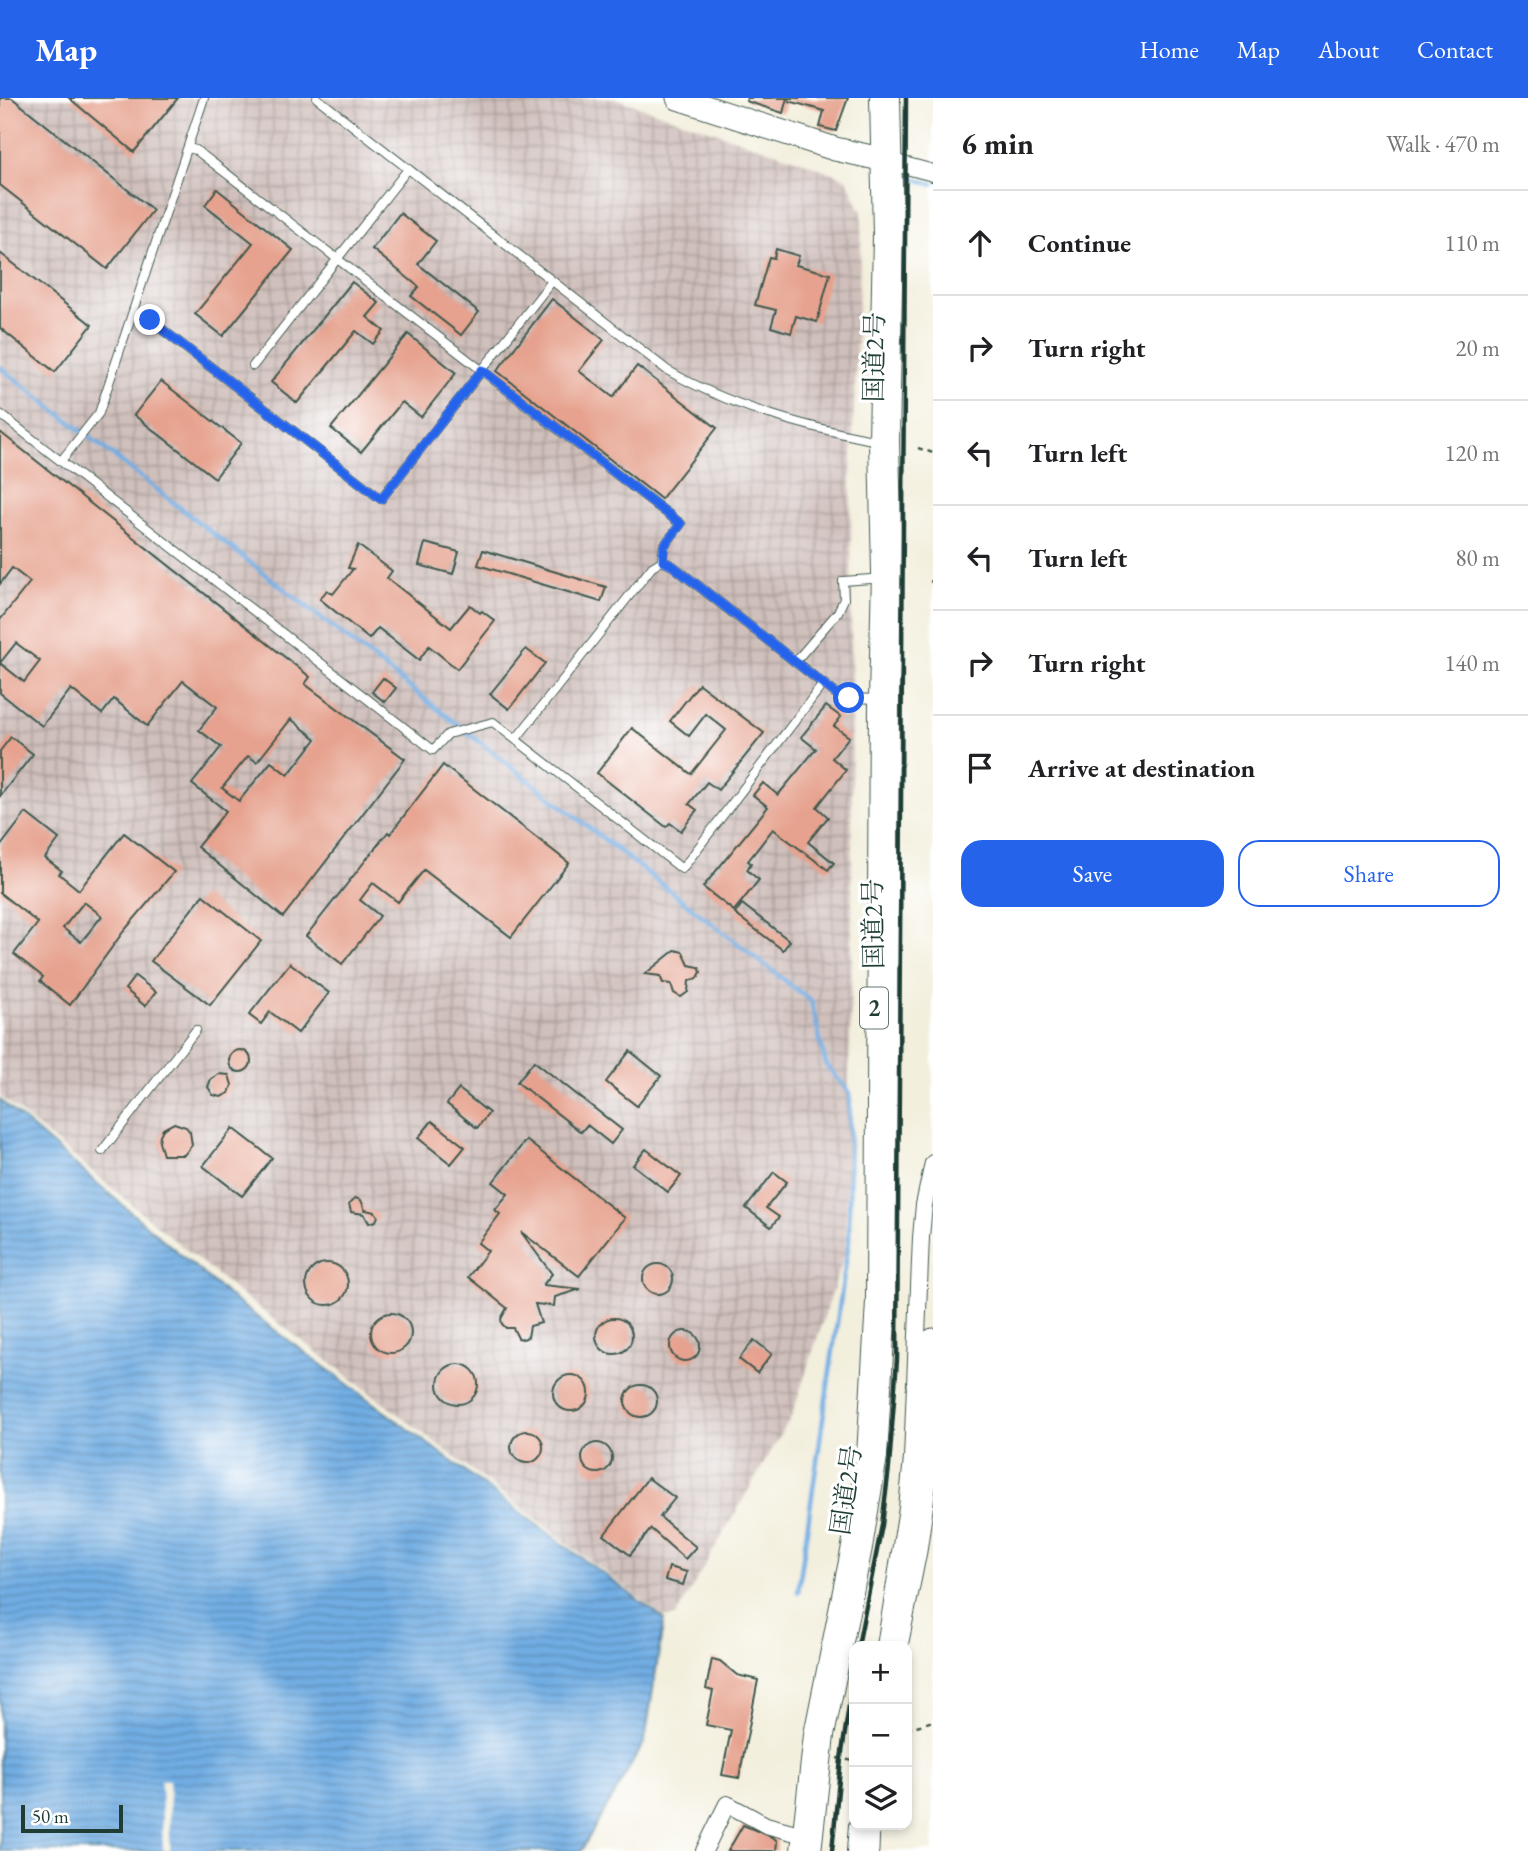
<!DOCTYPE html>
<meta charset="utf-8">
<style>
body{margin:0;font-family:"EB Garamond","Noto Serif JP",serif;background:#f6f6f6;color:#202124}
.controls{position:absolute;right:21px;bottom:21px;display:grid;overflow:hidden;border-radius:14px;box-shadow:0 4px 10px #0003}
.controls button{width:63px;height:63px;display:grid;place-items:center;padding:0;border:0;border-bottom:2px solid #e0e0e0;background:#fff;color:#202124;font:35px sans-serif}
.scale{position:absolute;left:21px;bottom:18px;width:102px;box-sizing:border-box;padding-left:7px;border:4px solid #1f3d34;border-top:0;font-size:19px;line-height:24px;white-space:nowrap;color:#1f3d34;-webkit-text-stroke:5px #fff;paint-order:stroke}
.stop{position:absolute;width:21px;height:21px;margin:-16px;border:5px solid #2563eb;border-radius:50%;background:#fff}
.stop.end{background:#2563eb;border-color:#fff;box-shadow:0 2px 7px #0008}
.list{margin:0;padding:0;list-style:none}
h2{display:flex;justify-content:space-between;align-items:center;height:91px;margin:0;padding:0 28px;font-size:30px}
h2 small{font-size:23px;font-weight:400;color:#757577}
.list li{display:grid;grid-template-columns:46px 1fr auto;gap:21px;align-items:center;box-sizing:border-box;height:105px;padding:0 28px;border-top:2px solid #e0e0e0}
.list b{display:block;font-size:26px;white-space:nowrap}
.list em{font-size:23px;font-style:normal;color:#757577}
.actions{display:flex;gap:14px;padding:21px 28px}
.actions a{flex:1;padding:16px 0;border:2px solid #2563eb;border-radius:21px;text-align:center;font-size:24px;color:#2563eb}
.actions .main{background:#2563eb;color:#fff}
.icon{flex:none;width:38px;height:38px;fill:none;stroke:currentColor;stroke-width:2;stroke-linecap:round;stroke-linejoin:round}
.map{position:relative;flex:none;width:933px;height:1753px;overflow:hidden}
header{display:flex;align-items:center;gap:42px;box-sizing:border-box;height:98px;padding:0 35px;background:#2563eb;color:#fff}
header strong{font-size:33px}
nav{display:flex;gap:38px;margin-inline-start:auto;font-size:24px}
main{display:flex}
aside{flex:1;background:#fff}
.map>svg:first-child{display:block}
</style>
<header>
<strong>Map</strong>
<nav><a>Home</a><a>Map</a><a>About</a><a>Contact</a></nav>
</header>
<main>
<div class="map">
<svg width="933" height="1753" viewBox="0 0 933 1753">
<defs>
<pattern id="industrial-grid" width="8" height="8" patternUnits="userSpaceOnUse" patternTransform="scale(1.75)"><rect width="8" height="8" fill="#d0c0bc"/><path d="M0 4h8M4 0v8" fill="none" stroke="#a89d9a"/></pattern>
<pattern id="water-rules" width="6" height="5" patternUnits="userSpaceOnUse" patternTransform="scale(1.75)"><rect width="6" height="5" fill="#71ade3"/><path d="M0 2.5h6" fill="none" stroke="#5c8eb9"/></pattern>
</defs>
<rect width="100%" height="100%" fill="#fff"/>
<filter id="ink" filterUnits="userSpaceOnUse"><feTurbulence type="fractalNoise" baseFrequency=".0143" numOctaves="2"/><feDisplacementMap in="SourceGraphic" scale="14" xChannelSelector="R" yChannelSelector="G"/><feConvolveMatrix kernelMatrix="1 2 1 2 8 2 1 2 1" color-interpolation-filters="sRGB"/></filter>
<filter id="wash" filterUnits="userSpaceOnUse"><feTurbulence type="fractalNoise" baseFrequency=".00686" numOctaves="4" result="noise"/><feDisplacementMap in="SourceGraphic" scale="28" xChannelSelector="R" yChannelSelector="G"/><feGaussianBlur stdDeviation="1.57" result="paint"/><feColorMatrix in="noise" values="0 0 0 0 0 0 0 0 0 0 0 0 0 0 0 0 0 1.4 0 .05"/><feComposite in="paint" operator="in"/></filter>
<g filter="url(#wash)">
<rect width="100%" height="100%" fill="#f3efdd"/>
<!-- industrial -->
<path fill="url(#industrial-grid)" d="M0,0H614L804,64L847,81L862,115L851,379L852,859L845,1155L792,1317L675,1519H664L235,1192L0,998Z"/>
<!-- water -->
<path fill="url(#water-rules)" stroke="#48758c" stroke-width="2" d="M0,1002L229,1198L664,1521L645,1643L581,1753H0Z"/>
<!-- pier -->
<path fill="#f3efdd" d="M161,1682H169L170,1753H163Z"/>
<g fill="none" stroke-linecap="round" stroke-linejoin="round">
<!-- stream -->
<g stroke="#71ade3" stroke-width="4.5">
<path d="M898,76L933,86"/>
<path d="M0,269L811,903L826,967L850,995L849,1142L798,1494"/>
</g>
</g>
<g id="blocks">
<!-- building -->
<g fill="#e6a28e" fill-rule="evenodd">
<path d="M0,0H12L153,112L107,171L0,87Z"/>
<path d="M69,0H178L134,54Z"/>
<path d="M747,0H787L783,15L746,3Z"/>
<path d="M789,0H848L836,33L820,29L824,13L789,3Z"/>
<path d="M217,91L293,152L223,238L195,216L253,145L205,107Z"/>
<path d="M400,115L436,143L418,166L479,214L461,237L411,198L419,189L372,151Z"/>
<path d="M776,151L799,158L796,167L830,176L817,224L796,218L791,235L771,229L776,212L755,207L769,159L774,160Z"/>
<path d="M0,155L92,227L55,274L0,230Z"/>
<path d="M352,184L379,205L367,219L384,233L373,246L356,233L297,305L271,284Z"/>
<path d="M552,201L604,242L579,273L613,299L637,268L717,330L661,401L497,273Z"/>
<path d="M408,236L456,275L421,319L402,304L361,354L331,330Z"/>
<path d="M161,283L241,345L215,380L134,317Z"/>
<path d="M0,334L310,579L305,586L405,661L283,819L197,749L226,713L192,686L221,649L199,632L217,609L183,583L147,628L114,601L102,616L71,591L42,628L0,595V522L30,484L12,470L0,486ZM16,545L40,563L24,584L0,565ZM291,621L316,641L288,677L271,664L239,703L222,690L248,658L257,664Z"/>
<path d="M425,445L459,454L453,476L419,467Z"/>
<path d="M358,447L392,473L387,480L451,530L470,507L480,515L482,513L495,523L457,571L429,548L419,562L378,530L369,541L320,501L327,492L333,496L353,471L348,470Z"/>
<path d="M483,452L606,489L601,504L478,467Z"/>
<path d="M526,551L545,565L509,611L490,596Z"/>
<path d="M383,580L396,590L385,604L372,594Z"/>
<path d="M699,586L764,635L718,692L707,684L689,706L697,712L681,733L670,725L666,729L597,675L632,630L691,676L726,632L706,616L689,638L670,623Z"/>
<path d="M826,608L841,619L834,628L849,639L832,660L846,672L817,709L828,719L808,744L834,765L828,772L773,731L748,763L751,765L747,772L759,782L734,813L703,789L768,709L753,697L763,685L778,697L816,651L801,639Z"/>
<path d="M11,639L33,656L0,698V653Z"/>
<path d="M443,667L569,765L511,839L424,772L398,804L373,785L360,802L380,818L342,866L306,838L388,734L390,736Z"/>
<path d="M26,715L59,741L45,760L62,773L59,776L79,792L124,735L174,774L123,834L70,907L40,883L43,879L14,856L38,825L0,795V749ZM84,804L102,818L81,844L63,830Z"/>
<path d="M203,797L261,843L210,907L151,863Z"/>
<path d="M742,806L790,843L783,852L735,816Z"/>
<path d="M675,852L683,854L689,867L699,869L701,874L698,880L689,883L688,894L681,899L674,895L671,886L663,885L660,878L645,876Z"/>
<path d="M290,865L329,895L298,935L270,914L261,926L249,917Z"/>
<path d="M135,878L156,894L145,908L125,891Z"/>
<circle cx="240" cy="963" r="11"/>
<path d="M630,953L661,978L637,1008L606,984Z"/>
<path d="M534,963L622,1032L611,1046L587,1027L581,1034L517,984Z"/>
<path d="M219,976L229,977L232,987L229,995L221,999L213,997L208,989L211,981Z"/>
<path d="M459,991L489,1015L477,1030L447,1006Z"/>
<path d="M432,1023L465,1049L451,1066L418,1040Z"/>
<path d="M174,1025L186,1029L190,1034L192,1047L184,1057H163L159,1044L160,1037L163,1031Z"/>
<path d="M233,1030L272,1060L242,1098L203,1068Z"/>
<path d="M526,1042L625,1120L579,1178L521,1134L552,1176L543,1187L581,1191L555,1199L554,1208L535,1206L541,1225L530,1228L528,1239L523,1241L518,1240L513,1230H506L502,1226L501,1221L507,1210L468,1179L488,1153L478,1145L500,1116L495,1112L508,1096L493,1084Z"/>
<path d="M646,1051L681,1078L668,1094L633,1067Z"/>
<path d="M774,1074L787,1084L766,1110L779,1119L771,1129L746,1110Z"/>
<path d="M355,1100L361,1102L365,1112L375,1114L378,1118L376,1123L369,1125L364,1116L351,1114L349,1106Z"/>
<circle cx="327" cy="1186" r="21"/>
<circle cx="658" cy="1181" r="15"/>
<circle cx="391" cy="1235" r="20"/>
<circle cx="614" cy="1238" r="18"/>
<circle cx="685" cy="1248" r="15"/>
<path d="M754,1242L772,1256L757,1275L739,1261Z"/>
<circle cx="458" cy="1286" r="20"/>
<circle cx="571" cy="1295" r="18"/>
<circle cx="641" cy="1303" r="16"/>
<circle cx="527" cy="1349" r="16"/>
<circle cx="597" cy="1360" r="15"/>
<path d="M648,1380L675,1400L660,1419L696,1449L685,1461L651,1431L630,1457L604,1437Z"/>
<path d="M669,1469L687,1474L683,1487L665,1482Z"/>
<path d="M712,1561L720,1563L737,1577L758,1582L739,1680L722,1677L731,1632L706,1627L713,1593L706,1591Z"/>
<path d="M743,1727L774,1740L777,1743L776,1753H728Z"/>
</g>
</g>
</g>
<g filter="url(#ink)">
<use href="#blocks" fill-opacity="0" stroke="#3f584d" stroke-width="2"/>
<g fill="none" stroke-linecap="round" stroke-linejoin="round">
<!-- lane casing -->
<g stroke="#3f584d" stroke-width="10">
<g id="lane">
<path d="M317,0L667,272C729,308 802,328 872,342"/>
<path d="M188,50L196,52L681,426L664,448L662,463"/>
<path d="M133,217L150,222L381,401L552,183"/>
<path d="M253,268L408,71"/>
<path d="M0,316L433,652L448,636L493,624L682,771L823,586"/>
<path d="M61,363L99,315L204,0"/>
<path d="M795,564L838,514L844,501L843,483L871,481"/>
<path d="M516,641L652,469L662,463L673,468L835,595L850,600L879,601"/>
<path d="M102,1053L196,932"/>
</g>
</g>
<!-- street casing -->
<g stroke="#3f584d" stroke-width="18">
<g id="street">
<path d="M885,62L933,75"/>
<path d="M885,1548L907,1410L912,1360L921,1139L924,1107L933,1065"/>
<path d="M704,1753L727,1706L766,1727L792,1734"/>
<path d="M855,1753L857,1727"/>
</g>
</g>
<!-- secondary casing -->
<g stroke="#3f584d" stroke-width="25">
<g id="secondary">
<path d="M678,0L835,51L885,62"/>
<path d="M896,1548L915,1453L929,1354L933,1242"/>
<path d="M867,1753L868,1727"/>
</g>
</g>
<!-- highway casing -->
<g stroke="#3f584d" stroke-width="32">
<path id="highway" d="M806,1753L819,1637L857,1449L872,1358L881,1204L884,601L887,474L884,344L888,136L885,0"/>
</g>
<!-- path -->
<g stroke="#3f584d" stroke-width="2.5" stroke-dasharray="5 5" stroke-linecap="butt">
<path d="M918,350L933,355"/>
<path d="M930,483L933,484"/>
<path d="M907,1631L933,1623"/>
<path d="M837,1660L854,1663"/>
</g>
<!-- lane -->
<use href="#lane" stroke="#fff" stroke-width="8"/>
<!-- street -->
<use href="#street" stroke="#fff" stroke-width="16"/>
<!-- secondary -->
<use href="#secondary" stroke="#fff" stroke-width="23"/>
<!-- highway -->
<use href="#highway" stroke="#fff" stroke-width="30"/>
<!-- rail -->
<g stroke="#1f3d34" stroke-width="4.5">
<path d="M858,1548L882,1427L889,1369L897,1261L906,0"/>
<path d="M832,1753L841,1661L854,1574"/>
</g>
</g>
</g>
<g fill="none" stroke-linecap="round" stroke-linejoin="round" filter="url(#ink)">
<!-- route -->
<path stroke="#2563eb" stroke-width="9" d="M150,222L381,401L482,272L681,426L664,448L663,463L673,468L835,595L849,600"/>
</g>
<g text-anchor="middle" stroke-width="6" stroke-linejoin="round" paint-order="stroke">
<!-- shield labels -->
<rect fill="#fff" stroke="#627771" stroke-width="2" x="860" y="889.5" width="28" height="41" rx="5"/>
<g font-size="24" font-weight="bold" fill="#1f3d34">
<text x="874" y="918">2</text>
</g>
<!-- street labels -->
<g font-size="26" fill="#1f3d34" stroke="#fff">
<text transform="translate(874 259) rotate(-89)" y="9">国道2号</text>
<text transform="translate(873 826) rotate(-91)" y="9">国道2号</text>
<text transform="translate(846 1392) rotate(-82)" y="9">国道2号</text>
</g>
</g>
</svg>
<div class="controls">
<button>+</button>
<button>−</button>
<button><svg class="icon" aria-label="layers" viewBox="0 0 24 24"><path d="M12 4l9 5-9 5-9-5zM3 14l9 5 9-5"/></svg></button>
</div>
<div class="scale">50 m</div>
<div class="stop" style="left:849px;top:600px"></div>
<div class="stop end" style="left:150px;top:222px"></div>
</div>
<aside>
<h2>6 min<small>Walk · 470 m</small></h2>
<ul class="list">
<li><svg class="icon" aria-label="ahead" viewBox="0 0 24 24"><path d="M12 20V5M6 11l6-6 6 6"/></svg><div><b>Continue</b></div><em>110 m</em></li>
<li><svg class="icon" aria-label="right" viewBox="0 0 24 24"><path d="M7 20v-9h11M14 6l5 5-5 5"/></svg><div><b>Turn right</b></div><em>20 m</em></li>
<li><svg class="icon" aria-label="left" viewBox="0 0 24 24"><path d="M17 20v-9H6M10 6l-5 5 5 5"/></svg><div><b>Turn left</b></div><em>120 m</em></li>
<li><svg class="icon" aria-label="left" viewBox="0 0 24 24"><path d="M17 20v-9H6M10 6l-5 5 5 5"/></svg><div><b>Turn left</b></div><em>80 m</em></li>
<li><svg class="icon" aria-label="right" viewBox="0 0 24 24"><path d="M7 20v-9h11M14 6l5 5-5 5"/></svg><div><b>Turn right</b></div><em>140 m</em></li>
<li><svg class="icon" aria-label="arrive" viewBox="0 0 24 24"><path d="M6 21V4h12l-3 4 3 4H6"/></svg><div><b>Arrive at destination</b></div></li>
</ul>
<div class="actions"><a class="main">Save</a><a>Share</a></div>
</aside>
</main>
